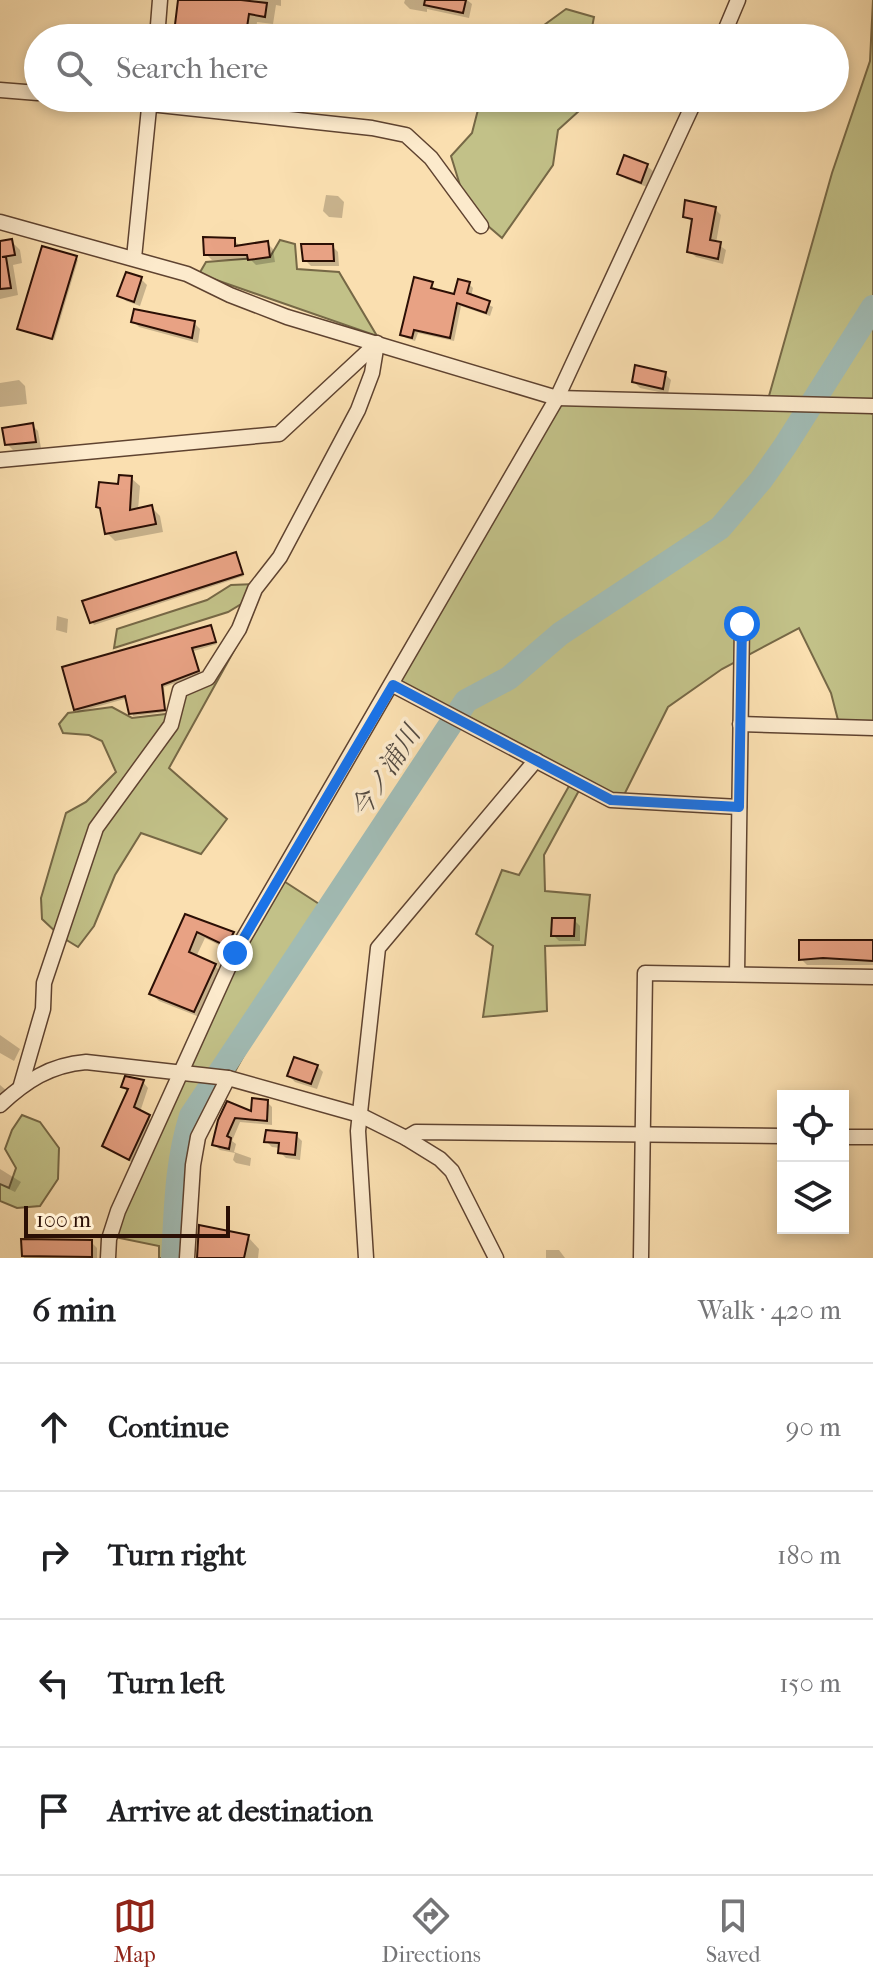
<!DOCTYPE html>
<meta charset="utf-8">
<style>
body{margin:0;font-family:"IM FELL French Canon","Noto Serif JP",serif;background:#f6f6f6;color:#202124}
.controls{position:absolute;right:24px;bottom:24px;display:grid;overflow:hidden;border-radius:0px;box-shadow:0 4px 12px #0003}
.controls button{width:72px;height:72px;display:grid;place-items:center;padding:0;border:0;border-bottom:2px solid #e0e0e0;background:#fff;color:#202124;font:40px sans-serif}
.scale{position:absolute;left:24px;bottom:20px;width:206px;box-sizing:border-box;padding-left:8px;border:4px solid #2b0f05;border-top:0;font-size:22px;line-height:28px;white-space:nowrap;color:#2b0f05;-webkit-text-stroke:6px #fceacc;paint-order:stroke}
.stop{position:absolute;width:24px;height:24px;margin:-18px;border:6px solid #1a73e8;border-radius:50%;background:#fff}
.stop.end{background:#1a73e8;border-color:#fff;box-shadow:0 2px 8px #0008}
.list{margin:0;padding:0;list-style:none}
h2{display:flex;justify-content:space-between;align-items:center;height:104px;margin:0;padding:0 32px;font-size:34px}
h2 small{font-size:26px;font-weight:400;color:#757577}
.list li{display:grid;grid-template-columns:52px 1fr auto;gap:24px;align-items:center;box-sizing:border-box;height:128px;padding:0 32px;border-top:2px solid #e0e0e0}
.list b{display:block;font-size:30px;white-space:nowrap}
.list em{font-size:26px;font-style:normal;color:#757577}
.icon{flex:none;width:44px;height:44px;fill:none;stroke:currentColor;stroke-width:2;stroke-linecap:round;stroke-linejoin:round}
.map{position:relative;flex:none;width:873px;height:1258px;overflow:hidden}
.search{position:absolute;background:#fff;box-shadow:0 4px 12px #0003;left:24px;right:24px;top:24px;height:88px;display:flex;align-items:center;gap:20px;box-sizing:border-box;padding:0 28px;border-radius:44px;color:#757577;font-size:30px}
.sheet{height:616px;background:#fff}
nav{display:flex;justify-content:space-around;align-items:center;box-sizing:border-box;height:112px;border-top:2px solid #e0e0e0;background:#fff;font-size:22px;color:#757577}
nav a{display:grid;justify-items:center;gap:4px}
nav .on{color:#8f2418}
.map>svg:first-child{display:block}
</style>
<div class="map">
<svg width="873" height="1258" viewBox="0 0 873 1258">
<rect width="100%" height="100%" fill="#fadfb0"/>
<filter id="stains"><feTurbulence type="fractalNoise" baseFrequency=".0025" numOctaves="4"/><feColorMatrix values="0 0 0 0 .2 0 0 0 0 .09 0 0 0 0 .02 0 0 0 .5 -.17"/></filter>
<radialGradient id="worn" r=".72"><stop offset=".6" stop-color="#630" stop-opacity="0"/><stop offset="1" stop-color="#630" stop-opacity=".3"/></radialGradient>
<!-- green -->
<g fill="#c2c188" stroke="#766846" stroke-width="2">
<path d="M873,0V406H853L873,414V726L838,720L831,693L799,628L722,669L668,707L621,801L582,785L544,855L545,891L590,895L585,945L545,946L547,1011L483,1017L493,946L476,934L502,870L519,875L573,779L393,685L557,398L767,403L832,173L870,61Z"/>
<path d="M566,9L594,17L590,38H539L540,28Z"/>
<path d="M481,98H581L580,110L558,130L553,165L502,238L467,208L451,156L472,133Z"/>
<path d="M280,240L295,244L297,269L339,272L377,336L199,274L206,262L270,257Z"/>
<path d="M259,584L251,598L228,612L114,648L117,629L207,600L231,585Z"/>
<path d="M241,638L169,768L227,819L201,854L141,833L115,875L94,926L78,947L60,936L42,919L41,898L66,813L86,802L116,772L102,741L89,735L63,733L59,724L68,713L112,707L132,718L174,713L188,692Z"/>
<path d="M279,878L333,913L278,994L198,1138L187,1258H159V1246L110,1236L160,1118Z"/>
<path d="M22,1115L40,1122L59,1148L58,1179L40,1206L17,1208L0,1201V1184L9,1188L16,1168L5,1149L12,1130Z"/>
</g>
<!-- shadow -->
<g fill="#0003">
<path d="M179,0H281V6L276,5L273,24L257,22L255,38H182L176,32Z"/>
<path d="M405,0H467L472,4L469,18L427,9V12L410,9L404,3Z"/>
<path d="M647,166L653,171L647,187L626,179L620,174Z"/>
<path d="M326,195L338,196L344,202L342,218L329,217L323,211Z"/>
<path d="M715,209L721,215L716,243L726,250L723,264L696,257L690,251L694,223L685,216Z"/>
<path d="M234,240L241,247L267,243L273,249L275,262L256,265L251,260H212L206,254Z"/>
<path d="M12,242L20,250L22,263L13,265L18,295L0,299V244Z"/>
<path d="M332,246L338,252L339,266H311L305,260Z"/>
<path d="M76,258L78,260L54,340L22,330L19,328Z"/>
<path d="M141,279L147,285L140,306L126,301L120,295Z"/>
<path d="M432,284L435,291L455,297L469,284L473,288L471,297L493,307L490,316L461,306L454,341L418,333L415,341L406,338L402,334Z"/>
<path d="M133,321L194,323L200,329L198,343L139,327Z"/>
<path d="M665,374L671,380L668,394L640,388L634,382Z"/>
<path d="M19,380L25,386L27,404L0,407V383Z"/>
<path d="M32,425L38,431L41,448L13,450L7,444Z"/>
<path d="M131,478L140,486L138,510L152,508L160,516L163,532L115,541L107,533L103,511L98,506Z"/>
<path d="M236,554L244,576L94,625L92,622Z"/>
<path d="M57,616L68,619L67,633L56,630Z"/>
<path d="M210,627L217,644L194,651L200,674L164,687L166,712L133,716L128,698L78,712L75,709Z"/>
<path d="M186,917L233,934L240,941L233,952L205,938L196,957L215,966L222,973L202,1018L159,1001L152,994Z"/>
<path d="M574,920L580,926V941H559L553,935Z"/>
<path d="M873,942V965H807L801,959Z"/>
<path d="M0,1035L20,1049L14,1061L0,1053Z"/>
<path d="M317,1066L323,1072L317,1089L295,1082L289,1076Z"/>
<path d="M143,1082L148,1088L140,1112L155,1123L136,1165L104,1145L129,1092L123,1086Z"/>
<path d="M0,1085L7,1091L0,1101Z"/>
<path d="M267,1102L272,1107V1125L240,1122L232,1141L236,1144L234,1152L251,1158L250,1166L236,1163L233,1160L235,1153L220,1150L215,1145L220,1121L253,1114Z"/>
<path d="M296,1135L302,1141L300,1160L286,1158L280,1152V1148L272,1147L266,1141Z"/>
<path d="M0,1169L21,1182L15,1192L0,1185Z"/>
<path d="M248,1237L259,1249L258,1258H199Z"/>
<path d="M23,1241L91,1242L97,1248V1258H24Z"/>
<path d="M546,1250H559L565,1258H546Z"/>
</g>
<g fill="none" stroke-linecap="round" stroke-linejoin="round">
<!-- river -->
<path stroke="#a1bbb4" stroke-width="24" d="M173,1258C176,1210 176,1163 191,1116L466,701L509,678L560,634L720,528L761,480L785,446L873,307"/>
</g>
<!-- building -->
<g fill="#e8a284" stroke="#2b0f05" stroke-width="2">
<path d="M178,0H241L267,3L265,17L249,14L246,34L195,29L194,36L174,33Z"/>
<path d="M425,0H466L463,13L424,5Z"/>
<path d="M624,155L648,164L641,183L617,174Z"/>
<path d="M685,200L716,207L710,240L721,242L718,259L687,252L692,219L683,217Z"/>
<path d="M203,237L235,238V246L268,241L270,257L248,260L247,255H204Z"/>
<path d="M12,239L15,255L2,257H6L11,288L0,289V241Z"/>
<path d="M301,244H333L334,261H303Z"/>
<path d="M42,246L77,256L52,339L17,329Z"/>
<path d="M126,272L142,277L134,302L117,296Z"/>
<path d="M414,277L433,282L431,288L454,294L458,279L470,282L467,293L490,301L486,313L457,303L450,338L414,330L412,338L400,335Z"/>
<path d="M134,309L195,321L192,338L131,322Z"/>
<path d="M635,365L666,372L663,389L632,382Z"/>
<path d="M33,423L36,442L5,445L2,428Z"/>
<path d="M119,475L132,476L130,510L152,505L156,524L105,534L100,508L96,507L99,482L118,484Z"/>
<path d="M236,552L243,574L90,623L82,601Z"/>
<path d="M211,625L216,642L192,648L199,671L162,685L165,710L129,714L125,696L74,710L62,667Z"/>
<path d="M185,914L234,932L226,946L197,932L189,952L216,964L194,1012L149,994Z"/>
<path d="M552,918H575L574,936H551Z"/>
<path d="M799,940H873V961L823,958L799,960Z"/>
<path d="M294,1057L318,1065L311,1084L287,1076Z"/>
<path d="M125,1076L144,1080L134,1107L150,1115L129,1160L102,1146L128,1089L121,1087Z"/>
<path d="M252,1098L268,1100L267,1121L235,1118L227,1136L231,1138L229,1149L212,1145L218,1120L227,1101L251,1111Z"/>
<path d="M266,1130L297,1133L295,1155L278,1153L279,1143L264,1142Z"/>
<path d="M199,1225L249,1235L244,1258H197Z"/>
<path d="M21,1239L92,1240V1257L22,1256Z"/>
</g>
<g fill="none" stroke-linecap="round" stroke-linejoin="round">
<!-- minor casing -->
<g stroke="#5f4330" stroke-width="17">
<g id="minor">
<path d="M157,38L160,0"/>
<path d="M722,38L738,0"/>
<path d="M0,90L38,93"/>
<path d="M94,98L372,128L406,135L431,158L481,226"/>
<path d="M0,222L187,274L230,295L287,317L557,398L873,406"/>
<path d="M134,258L150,98"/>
<path d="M0,460L279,434L376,344"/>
<path d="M393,685L611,800L739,807"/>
<path d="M740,724L873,728"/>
<path d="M737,974L742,624"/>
<path d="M21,1085L43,1009L44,983L96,828L171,725L180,690L208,678L239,629L255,589L280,557L358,410L372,373L377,343"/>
<path d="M0,1105C26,1081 50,1065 86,1062L228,1078L360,1115L406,1138L440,1159L452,1171L496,1258"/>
<path d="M843,1137H873"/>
<path d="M406,1138L416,1132L783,1136"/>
<path d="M108,1258L109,1239L118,1211L235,953L557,398L696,98"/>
<path d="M187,1258L193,1165L198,1137L228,1078"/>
<path d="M366,1258L358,1131L378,948L536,760"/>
<path d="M641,1258L645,973L873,977"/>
</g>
</g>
<!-- minor -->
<use href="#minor" stroke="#fceacc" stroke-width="14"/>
</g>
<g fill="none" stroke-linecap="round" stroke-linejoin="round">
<!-- route -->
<path stroke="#1a73e8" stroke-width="10" d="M235,953L393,685L611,800L739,807L742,624"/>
</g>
<g text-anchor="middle" stroke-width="7" stroke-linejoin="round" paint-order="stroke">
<!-- water labels -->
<g font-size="26" font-style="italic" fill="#544b42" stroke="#fceacc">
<text transform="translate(385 772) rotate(-57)" y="9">今ノ浦川</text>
</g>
</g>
<rect width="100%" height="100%" filter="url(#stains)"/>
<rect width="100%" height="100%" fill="url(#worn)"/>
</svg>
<div class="controls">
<button><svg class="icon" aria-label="locate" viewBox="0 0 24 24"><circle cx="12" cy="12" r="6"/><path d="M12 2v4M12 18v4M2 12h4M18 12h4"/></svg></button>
<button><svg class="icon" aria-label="layers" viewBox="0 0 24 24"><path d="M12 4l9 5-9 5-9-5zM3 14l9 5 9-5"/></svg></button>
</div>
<div class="scale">100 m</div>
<div class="stop" style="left:742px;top:624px"></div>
<div class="stop end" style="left:235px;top:953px"></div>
<div class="search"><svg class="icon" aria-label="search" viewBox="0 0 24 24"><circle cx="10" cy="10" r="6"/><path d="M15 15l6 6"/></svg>Search here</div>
</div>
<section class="sheet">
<h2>6 min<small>Walk · 420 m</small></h2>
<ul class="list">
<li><svg class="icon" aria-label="ahead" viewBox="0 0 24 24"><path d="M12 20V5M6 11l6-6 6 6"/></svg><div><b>Continue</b></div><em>90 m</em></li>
<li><svg class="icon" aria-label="right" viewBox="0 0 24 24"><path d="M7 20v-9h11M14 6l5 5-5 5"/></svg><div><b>Turn right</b></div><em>180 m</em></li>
<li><svg class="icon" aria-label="left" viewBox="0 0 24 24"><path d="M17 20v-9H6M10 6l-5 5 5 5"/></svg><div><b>Turn left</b></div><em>150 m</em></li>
<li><svg class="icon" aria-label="arrive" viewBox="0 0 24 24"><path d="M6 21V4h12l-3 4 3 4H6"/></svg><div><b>Arrive at destination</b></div></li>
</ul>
</section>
<nav>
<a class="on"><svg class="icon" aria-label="map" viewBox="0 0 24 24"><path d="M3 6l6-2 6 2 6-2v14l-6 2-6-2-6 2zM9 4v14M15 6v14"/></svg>Map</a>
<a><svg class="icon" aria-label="directions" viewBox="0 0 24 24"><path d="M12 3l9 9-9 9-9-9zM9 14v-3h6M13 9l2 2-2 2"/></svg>Directions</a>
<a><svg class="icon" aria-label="saved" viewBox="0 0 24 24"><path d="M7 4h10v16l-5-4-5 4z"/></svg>Saved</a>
</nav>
